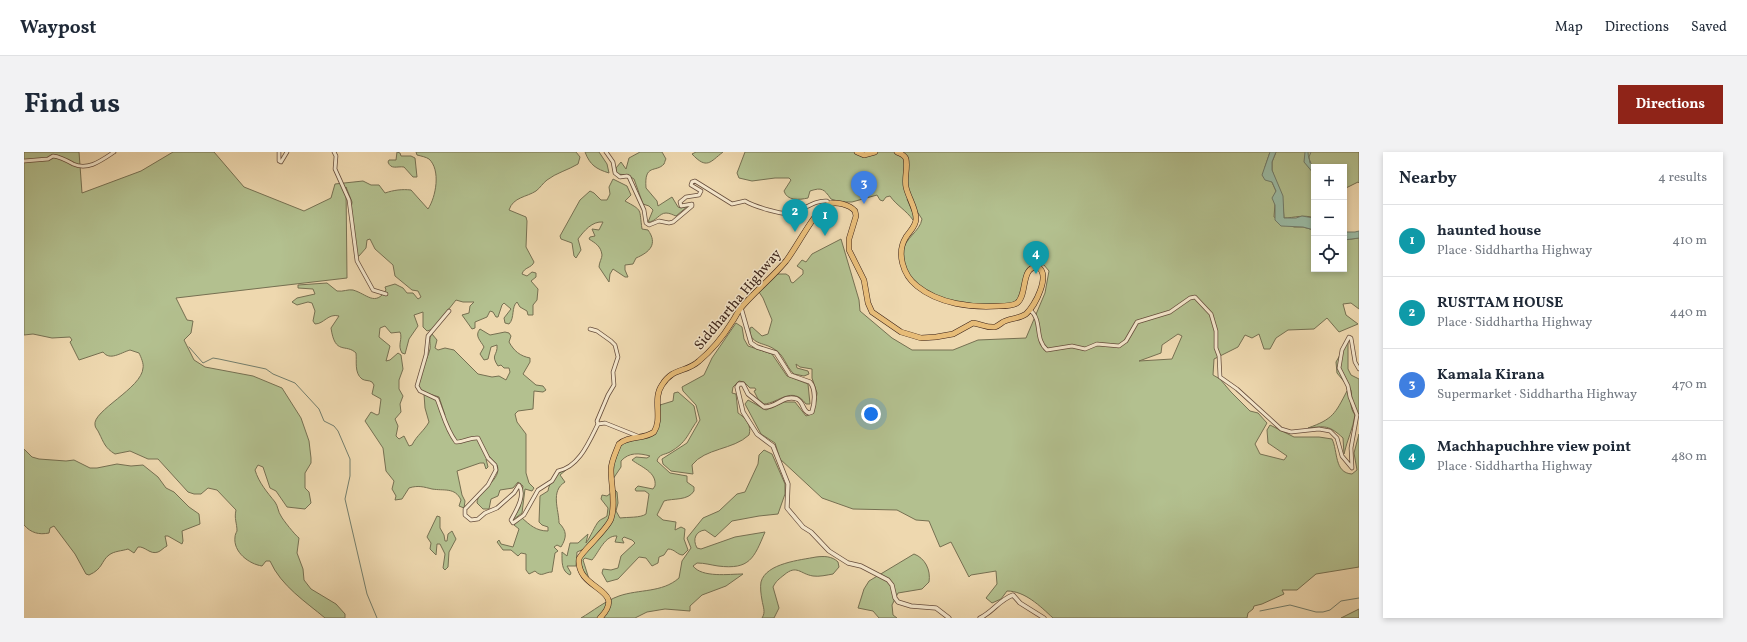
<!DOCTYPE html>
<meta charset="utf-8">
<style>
body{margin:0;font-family:Vollkorn,serif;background:#f2f2f3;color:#1f2937}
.controls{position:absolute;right:12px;top:12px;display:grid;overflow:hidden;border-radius:0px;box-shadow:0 2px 6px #0003}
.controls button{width:36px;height:36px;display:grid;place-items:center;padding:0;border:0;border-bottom:1px solid #e0e1e3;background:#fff;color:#1f2937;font:20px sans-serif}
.you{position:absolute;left:847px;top:262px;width:14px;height:14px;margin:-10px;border:3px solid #fff;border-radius:50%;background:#1a73e8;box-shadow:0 0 0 6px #1a73e833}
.badge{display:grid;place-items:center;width:26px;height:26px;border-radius:50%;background:#8f2418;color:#fff;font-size:13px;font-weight:700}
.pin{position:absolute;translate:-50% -33px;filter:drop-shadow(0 1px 2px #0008)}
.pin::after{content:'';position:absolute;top:21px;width:14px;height:12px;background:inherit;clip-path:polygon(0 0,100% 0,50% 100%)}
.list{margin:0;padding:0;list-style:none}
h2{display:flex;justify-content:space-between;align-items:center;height:52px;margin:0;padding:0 16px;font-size:17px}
h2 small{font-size:13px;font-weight:400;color:#747a83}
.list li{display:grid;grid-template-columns:26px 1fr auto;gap:12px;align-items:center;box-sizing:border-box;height:72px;padding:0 16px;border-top:1px solid #e0e1e3}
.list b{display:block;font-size:15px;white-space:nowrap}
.list p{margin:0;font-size:13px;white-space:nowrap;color:#747a83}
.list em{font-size:13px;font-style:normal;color:#747a83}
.icon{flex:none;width:22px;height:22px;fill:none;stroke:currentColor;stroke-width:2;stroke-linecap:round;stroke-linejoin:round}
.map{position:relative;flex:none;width:1335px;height:466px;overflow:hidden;border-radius:0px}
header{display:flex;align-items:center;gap:24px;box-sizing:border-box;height:56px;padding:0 20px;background:#fff;border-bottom:1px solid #e0e1e3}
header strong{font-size:19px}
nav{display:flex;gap:22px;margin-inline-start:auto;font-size:14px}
.intro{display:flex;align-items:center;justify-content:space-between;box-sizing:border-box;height:96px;padding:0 24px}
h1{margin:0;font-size:28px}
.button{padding:10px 18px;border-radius:0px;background:#8f2418;color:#fff;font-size:14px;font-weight:700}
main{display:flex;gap:24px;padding:0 24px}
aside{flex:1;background:#fff;border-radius:0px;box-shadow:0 2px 6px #0003}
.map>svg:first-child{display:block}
</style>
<header>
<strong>Waypost</strong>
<nav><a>Map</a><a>Directions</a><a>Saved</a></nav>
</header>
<div class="intro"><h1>Find us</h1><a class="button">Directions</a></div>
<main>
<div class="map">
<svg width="1335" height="466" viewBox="0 0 1335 466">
<rect width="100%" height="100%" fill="#eed8af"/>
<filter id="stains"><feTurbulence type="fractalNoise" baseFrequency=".005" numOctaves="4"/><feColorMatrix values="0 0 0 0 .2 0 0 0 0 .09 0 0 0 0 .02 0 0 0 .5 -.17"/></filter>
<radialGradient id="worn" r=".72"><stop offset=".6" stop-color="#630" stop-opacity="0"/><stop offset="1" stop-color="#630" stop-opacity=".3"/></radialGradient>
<!-- green -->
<g fill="#b3c08f" stroke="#767052" fill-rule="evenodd">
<path d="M0,0H55L58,41L117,19L149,0H190L220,35L280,59L307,46L311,32L339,29L347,33H355L361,41C370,38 378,37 387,38L404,57C412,45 417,18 405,7C402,5 397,4 393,3L392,0H552L556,5L554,12C544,18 532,21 523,28C519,31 516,36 512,39C503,45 489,45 485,58L502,65L503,69L502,95L510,110C508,116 500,115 498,122L503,124L508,120L512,121V125L507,129L514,137L513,148L509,153V163H504L503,159L496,155L493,150C487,155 491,166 485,172L481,171L480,166L487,157L480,151L478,153L474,165H472L469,160L466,159L463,165L451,170V176L448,177L438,163L445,161L446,154L450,150H439L432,148L409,177L403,179L399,175V160L390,163L394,174L385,187L381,202L378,201C373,193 379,187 376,180L367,181L361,174L356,176L355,185L366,194L362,209L366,208L374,201L377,203L379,217L375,228V237L379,244L376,252L377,260L371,267L374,274L372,284L375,287L380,284L385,294L388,293C393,283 400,279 405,270L401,256L400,242L412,247L419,264L421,263L415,245C410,243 398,241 395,236C391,227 404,207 406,197C407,192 404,187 408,182L413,188L411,196L414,198L421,196L430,198L454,222L468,225L475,224L482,228L486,220L485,216H480L477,213L474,214C466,202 474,204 473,193L467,195L464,207L460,208L456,202L460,195C457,189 450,184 456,177L466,183L481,180L485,181L487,184L485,190C490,199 496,204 506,206V210L499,222L512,233L519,234L522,238L519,240L510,239L509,257L494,259L491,262L493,270L502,282V321L505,331L510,336L508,339L501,337L498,361L489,368L496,355L499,334L494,330L489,336L476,338L474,344L467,347L465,357H459L453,351C453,338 479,328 473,313C471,310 467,307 465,304L462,307L464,315L462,317L460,311H456L433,319L438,343L441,349L440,356L435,354L437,348C431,335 420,339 408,337C400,335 394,333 385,336L378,347L371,348L372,344L368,337L370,329L362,319L359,296L341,269L347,260L353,263L355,262L357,247L348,242L350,233L348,230C345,228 341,229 338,227C330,221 333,209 332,201C322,191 311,204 307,176L315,164C304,161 300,172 291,172L289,169L291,159L288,151L284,150L273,153L268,150L273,146L291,142L289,137L274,136V133L303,131L313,139C319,140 324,137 329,138C343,142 351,155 362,138L361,135L371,132L379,136L383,141H389L394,147L397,145L394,139L388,138L371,124L369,113L351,97L346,87L343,88L342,96L335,104H333L327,57L328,50L322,35L323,126L152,146L163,168L169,169L167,181L160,188L170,208L181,215L229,224L258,236L277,266L285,289L287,306V311L281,321V336L285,340L287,351L281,357L263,355L252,339L246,336L239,315L234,313L231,318C235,331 243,340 251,350C254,354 254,360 257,364C259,368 271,383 275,386L273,401L279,417L280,428L287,437L312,452L321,462V466H301C282,450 257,434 246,409H242L238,414C225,412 209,400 211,385C211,383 212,381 213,379C213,371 210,367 212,358L193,338L184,336L177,342H170L164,340L134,307H124L106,299L91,302C81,296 80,291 75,281C74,278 71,276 71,273C68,259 118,236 119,216C120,212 117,205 115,201L106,198C96,201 86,209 79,200L55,208L46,190L48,188L46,185L28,186L9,182L0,183Z"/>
<path d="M373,0L376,1L377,4H387L391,6L393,25H389L380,15C373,14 367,18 364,10L365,8H372Z"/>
<path d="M561,0H575L583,12L585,21C572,17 566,13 561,0Z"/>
<path d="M616,0H638L642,7C641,8 641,10 640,12C632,21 620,11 622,36L633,49L634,54L648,45L654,55L657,56L664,54L652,64C649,63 646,61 642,61C635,61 632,70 624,70L629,58L625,54L619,52L610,27L603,23L593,22L592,16L597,10L602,17L605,6Z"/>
<path d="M672,0H699C686,10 683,18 668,2Z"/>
<path d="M721,0H1246L1241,15L1252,39L1250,65L1270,75H1279L1290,78V117H1320V88L1335,86V157L1327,151L1319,152L1322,163L1334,172L1315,180L1303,166L1290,177L1264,178L1252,186L1246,197H1240L1235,182L1228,186L1221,183L1214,195L1190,207L1189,223L1196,227L1207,240L1226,259L1234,261L1243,271L1231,292L1236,302L1260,308L1263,304L1244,291L1243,278L1246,273L1270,285H1295L1308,287C1314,299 1310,321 1328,322L1333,318L1330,301L1335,282V415L1292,422L1273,438H1258L1260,442L1238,452L1230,454L1229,457L1224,461L1223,466H1029C1016,454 1001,439 983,439L977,447L968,451L962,446L973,432L972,419L947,423L945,425L927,390L916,395L905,369L892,368L873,358L829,357L798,346L756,307L751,291L737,282L721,252L724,248L742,258L760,250H771L782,264L787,262L791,254L793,241L788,226V217L776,215L772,212L773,216L784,219L785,222L780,224L770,222C762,215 760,202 750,197C740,190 725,193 726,176L728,175L738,184L744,182L748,168L739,146L735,140L753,122H762L765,124L767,130L769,131L779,122V118L773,114L778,108L782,110L788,102L817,87L835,148L836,159L868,186L888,198H929L954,188L1002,186L1021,141L1025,119L1020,113H1013L1007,116L994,149C989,151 982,153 976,154C943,156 875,146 879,100C880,86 896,80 898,67L885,47H883L891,66L889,68C882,58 872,53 866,44L862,45L859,49L856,48L853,43L828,50H817L807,47C800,37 798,35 786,39L784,46C775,48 763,49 760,39L767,28L765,26H751L728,29L715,26L713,21ZM1154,182L1158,184L1148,207L1115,209L1137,201L1138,193Z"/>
<path d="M1252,0H1335V31L1334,30L1320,37V15H1290V66C1280,62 1270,66 1260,66L1259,53L1248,18V10Z"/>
<path d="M589,27L603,34L607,43L601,49C619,59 615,56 618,77L624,78C634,92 626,100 612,106L609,112L601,113V118L604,125H601L589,117L586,122L585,130L575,115C575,111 578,106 578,103C577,94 571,91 565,87L566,85L571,84L568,77L575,78L579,70C568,69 560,79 554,87L557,98L552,106L550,104L548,91L537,87L536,84L556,48L566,39L570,41L577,48H583L586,42L585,35Z"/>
<path d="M712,171L718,175L720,187L724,194L748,202L763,224L784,232L786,252H782C768,233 755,251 740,252L734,247L730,239L732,238L731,236H726L720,230L715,229L709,235L708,241L712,242L714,261C722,266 728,274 725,283C709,298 681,296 668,313L669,322L647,319L639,312L638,307L663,291L676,268L672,253L659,239L658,235L680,223L688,206Z"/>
<path d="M1324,189V217L1327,223L1335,227V262L1329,256L1327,238L1313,221L1312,210Z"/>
<path d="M1323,239C1328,247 1325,255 1331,263C1329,277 1323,288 1320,302L1319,286C1305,273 1301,274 1284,276C1309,267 1311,262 1323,239Z"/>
<path d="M654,240L670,254L673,269C663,283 663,290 646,300C640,303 635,302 633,309L646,321L663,324V330L670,335V339C664,349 649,346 640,349L633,363L639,368L652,370L651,378L657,375L661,377L660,387L664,398L659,403C653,403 651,397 644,397L640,403L635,405L634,411L628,414L622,406L615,405L594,427L583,430L578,421L579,417L587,418L594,416L597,404L611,391L608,388L600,385L598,387L600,391L591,390L593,384C581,383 575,400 568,408L561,406L559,408L565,427L559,419L556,408L562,400L560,397L553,400L552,414H543L547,421L546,423C537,419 538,409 538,400L543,404L546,391H554L564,382L562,391C566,386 571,373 575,369C577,367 581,366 583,364L584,356L577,347L578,343L583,344L591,338L593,340L594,351L592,359L596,366C603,365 617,366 622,362L625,342L621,339H612L611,337L614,334L629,337L631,334C633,320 617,315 608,308L612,305L623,306L626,304C615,301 605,300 597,309V315L589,327V314L597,292L629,282L636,253L649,249L650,241Z"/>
<path d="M0,297L8,305L15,307L42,309L50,308L66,316H73L93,312L107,314L119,313L134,325L142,336L150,340L165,355L175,362L176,372L158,379L159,389L158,392L144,384H141L143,394C139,396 137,399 134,400C126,403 121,394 114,395L110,401L104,397C98,399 90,399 85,403C77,409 79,417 65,423L62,422L51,402L30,374L26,376L25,381C15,383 7,381 0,373Z"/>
<path d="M740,298L748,302L761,332V342L754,362L735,364L708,369L691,385L681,378C672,379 668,387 673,396L677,397L711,385L741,380C730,406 726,418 694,414C687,413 681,411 673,411L669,414C678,426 705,422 719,422L702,434L678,443L666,454V459L641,457L623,460L611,466H557C569,459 581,449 595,444C615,437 638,441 655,426L658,409L667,396L663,386L679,366L695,359L713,342L721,340L734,312L735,303Z"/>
<path d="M542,318L536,323L541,330C526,339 535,358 535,371C543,379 543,385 537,395L533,393L530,395L534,399L531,401L528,420C520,420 518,426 511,419L505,422L502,418V402L497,401L494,404L487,398H479L473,390L475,388L477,392L489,395L495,377L490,373L498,366C506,373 512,379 524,379V375L518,373L515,370L516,344L524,339C525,330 533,320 542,318Z"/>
<path d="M413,364L416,365V376L420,383L421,389H423L424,382L428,379L432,387L425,400L424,415L421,418L419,416L421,402L416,392H413L412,403L406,397L407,391L403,385Z"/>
<path d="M890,402C901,406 907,418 905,430L898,437L874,441L868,453L869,463L873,466H855L849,459L834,456L840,437L845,429Z"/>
<path d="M792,405C800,404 808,404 814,410L815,415L809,422C803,423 795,425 789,424C776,422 773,412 760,423C755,427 752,429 749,435L755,456L750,466H738C742,460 739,455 738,448C737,443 736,435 737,430C742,411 777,408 792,405Z"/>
<path d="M1335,457V466H1317Z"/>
</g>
<!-- water -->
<g fill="#9bbba5" stroke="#737d6b">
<path d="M1246,0H1252L1248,10V18L1259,44L1260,66H1272L1278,64L1290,66V78L1279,75L1257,74L1251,68V53L1248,46L1252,39L1248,30L1241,28L1238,23Z"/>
<path d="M1281,0H1284C1284,9 1290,14 1290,22L1280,10Z"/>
<path d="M1335,79V86L1320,88V80H1331Z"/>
</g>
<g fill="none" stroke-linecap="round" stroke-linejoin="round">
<!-- stream -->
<g stroke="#737d6b" stroke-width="1">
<path d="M1286,11L1285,5L1287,0"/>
<path d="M165,195L179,211L189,206L195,207L242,217L249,222L271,231L295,257L300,269L310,274L314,279L326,307V324L321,347L343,442L353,466"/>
<path d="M1236,459L1266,453L1292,460H1299L1306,458L1317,449L1335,446"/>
</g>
<!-- minor casing -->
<g stroke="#664d3c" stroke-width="4.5">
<g id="minor">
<path d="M255,0V9L257,10L263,0"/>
<path d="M310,0L312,4L311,17L325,48L333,109L349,138L362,142"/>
<path d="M582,0L589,10L591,21L596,25L603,24L605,25L620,58L622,71L625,73L635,69L645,71L649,70L668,54V52L657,54L656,50L662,45L675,43L677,39L667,33L668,30L671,29L708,52L721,49C729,54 760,64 768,61C781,58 789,48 803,49L805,51"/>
<path d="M0,9L24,7L29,4C37,5 42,8 49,12C64,19 78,8 90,0"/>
<path d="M1006,158C1019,168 1010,187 1023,198L1048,194L1061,197L1073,192L1095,194L1102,189L1113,170L1146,160L1166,146L1171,145L1187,162L1192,179V196L1195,204L1196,225L1213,237L1257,277L1267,280L1295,277L1306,279L1313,286L1318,304L1328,316L1327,296L1333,263L1326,245L1324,234L1315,216L1318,198L1325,185L1327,186L1331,210L1335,217"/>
<path d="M425,159L404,184L402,203L393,234L396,239L413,247C419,262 422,277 432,290C438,291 446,285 454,286L464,306L471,313L472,318L464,333L441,357V363L447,368L454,367L461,361L473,356L490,341L495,333C502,343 492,359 487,368L489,371L500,363L514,338L528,329L534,319C555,315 565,290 574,272L573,269L584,243L590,233L589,220L594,205L591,193L587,189L573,179L566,177"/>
<path d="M574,272L581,271L616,285"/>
</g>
</g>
<!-- tertiary casing -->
<g stroke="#664d3c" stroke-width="5">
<g id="tertiary">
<path d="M717,156L727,191L733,195L752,201L766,223L786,230C792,237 791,251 788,260L785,261C778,259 780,250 773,247C760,242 752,256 740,255L724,242L719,232H715L713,235L719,260L733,282L749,294L764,332L763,356L779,375L787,380L805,399L824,411L837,414L864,428L868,433L871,446L874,450L887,454L912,456L925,466"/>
<path d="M956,466C969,460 975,448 989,443L996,451L1020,466"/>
</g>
</g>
<!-- trunk casing -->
<g stroke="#381f15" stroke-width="6">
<g id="trunk">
<path d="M833,0L840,3L851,0"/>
<path d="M576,466C605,436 552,439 555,407C556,401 583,378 587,367C592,352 587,333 587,318C587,309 592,300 595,292C605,283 619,288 630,280C639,266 628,247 638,233C649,215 662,221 675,209C687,199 700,183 708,170C711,166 713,161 716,157C730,140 748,126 762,109C773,95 790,60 803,53C811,48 826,53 831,59L832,64L825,87V98L840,128L844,151L848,160L877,180L897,186L912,185L929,182L949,171C957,172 963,176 971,175C974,174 976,172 979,170C986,166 995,167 1002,162C1011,154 1027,123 1014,115C996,114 1004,143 993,151C988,154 981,154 975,154C948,156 915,152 893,134C879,123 872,101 882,85C886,79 892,74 892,67C892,56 884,45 882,35C880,26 884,16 882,7C881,3 877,2 873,0"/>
</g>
</g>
<!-- minor -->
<use href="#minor" stroke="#f4e6cb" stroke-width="3"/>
<!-- tertiary -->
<use href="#tertiary" stroke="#f4e6cb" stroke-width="3.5"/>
<!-- trunk -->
<use href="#trunk" stroke="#e7bc78" stroke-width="5"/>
</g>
<g text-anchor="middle" stroke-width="3" stroke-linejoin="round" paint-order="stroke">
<!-- street labels -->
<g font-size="14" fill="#381f15" stroke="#f4e6cb">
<text transform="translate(713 147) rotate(-50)" y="5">Siddhartha Highway</text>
</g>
</g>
<rect width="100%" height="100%" filter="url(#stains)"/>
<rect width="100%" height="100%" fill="url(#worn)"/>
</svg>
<div class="controls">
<button>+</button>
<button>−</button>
<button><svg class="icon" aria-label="locate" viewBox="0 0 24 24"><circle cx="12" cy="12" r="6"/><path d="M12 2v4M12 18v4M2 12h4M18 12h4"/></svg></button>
</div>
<div class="you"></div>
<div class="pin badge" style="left:801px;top:84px;background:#0f9aa8">1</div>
<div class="pin badge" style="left:771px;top:80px;background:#0f9aa8">2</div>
<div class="pin badge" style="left:840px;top:52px;background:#3f7fe0">3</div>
<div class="pin badge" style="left:1012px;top:122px;background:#0f9aa8">4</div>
</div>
<aside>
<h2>Nearby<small>4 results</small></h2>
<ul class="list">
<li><span class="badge" style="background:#0f9aa8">1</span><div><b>haunted house</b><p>Place · Siddhartha Highway</p></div><em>410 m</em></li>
<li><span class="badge" style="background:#0f9aa8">2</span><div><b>RUSTTAM HOUSE</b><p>Place · Siddhartha Highway</p></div><em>440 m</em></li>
<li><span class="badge" style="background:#3f7fe0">3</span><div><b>Kamala Kirana</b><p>Supermarket · Siddhartha Highway</p></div><em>470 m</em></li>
<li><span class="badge" style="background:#0f9aa8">4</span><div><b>Machhapuchhre view point</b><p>Place · Siddhartha Highway</p></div><em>480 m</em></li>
</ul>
</aside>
</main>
